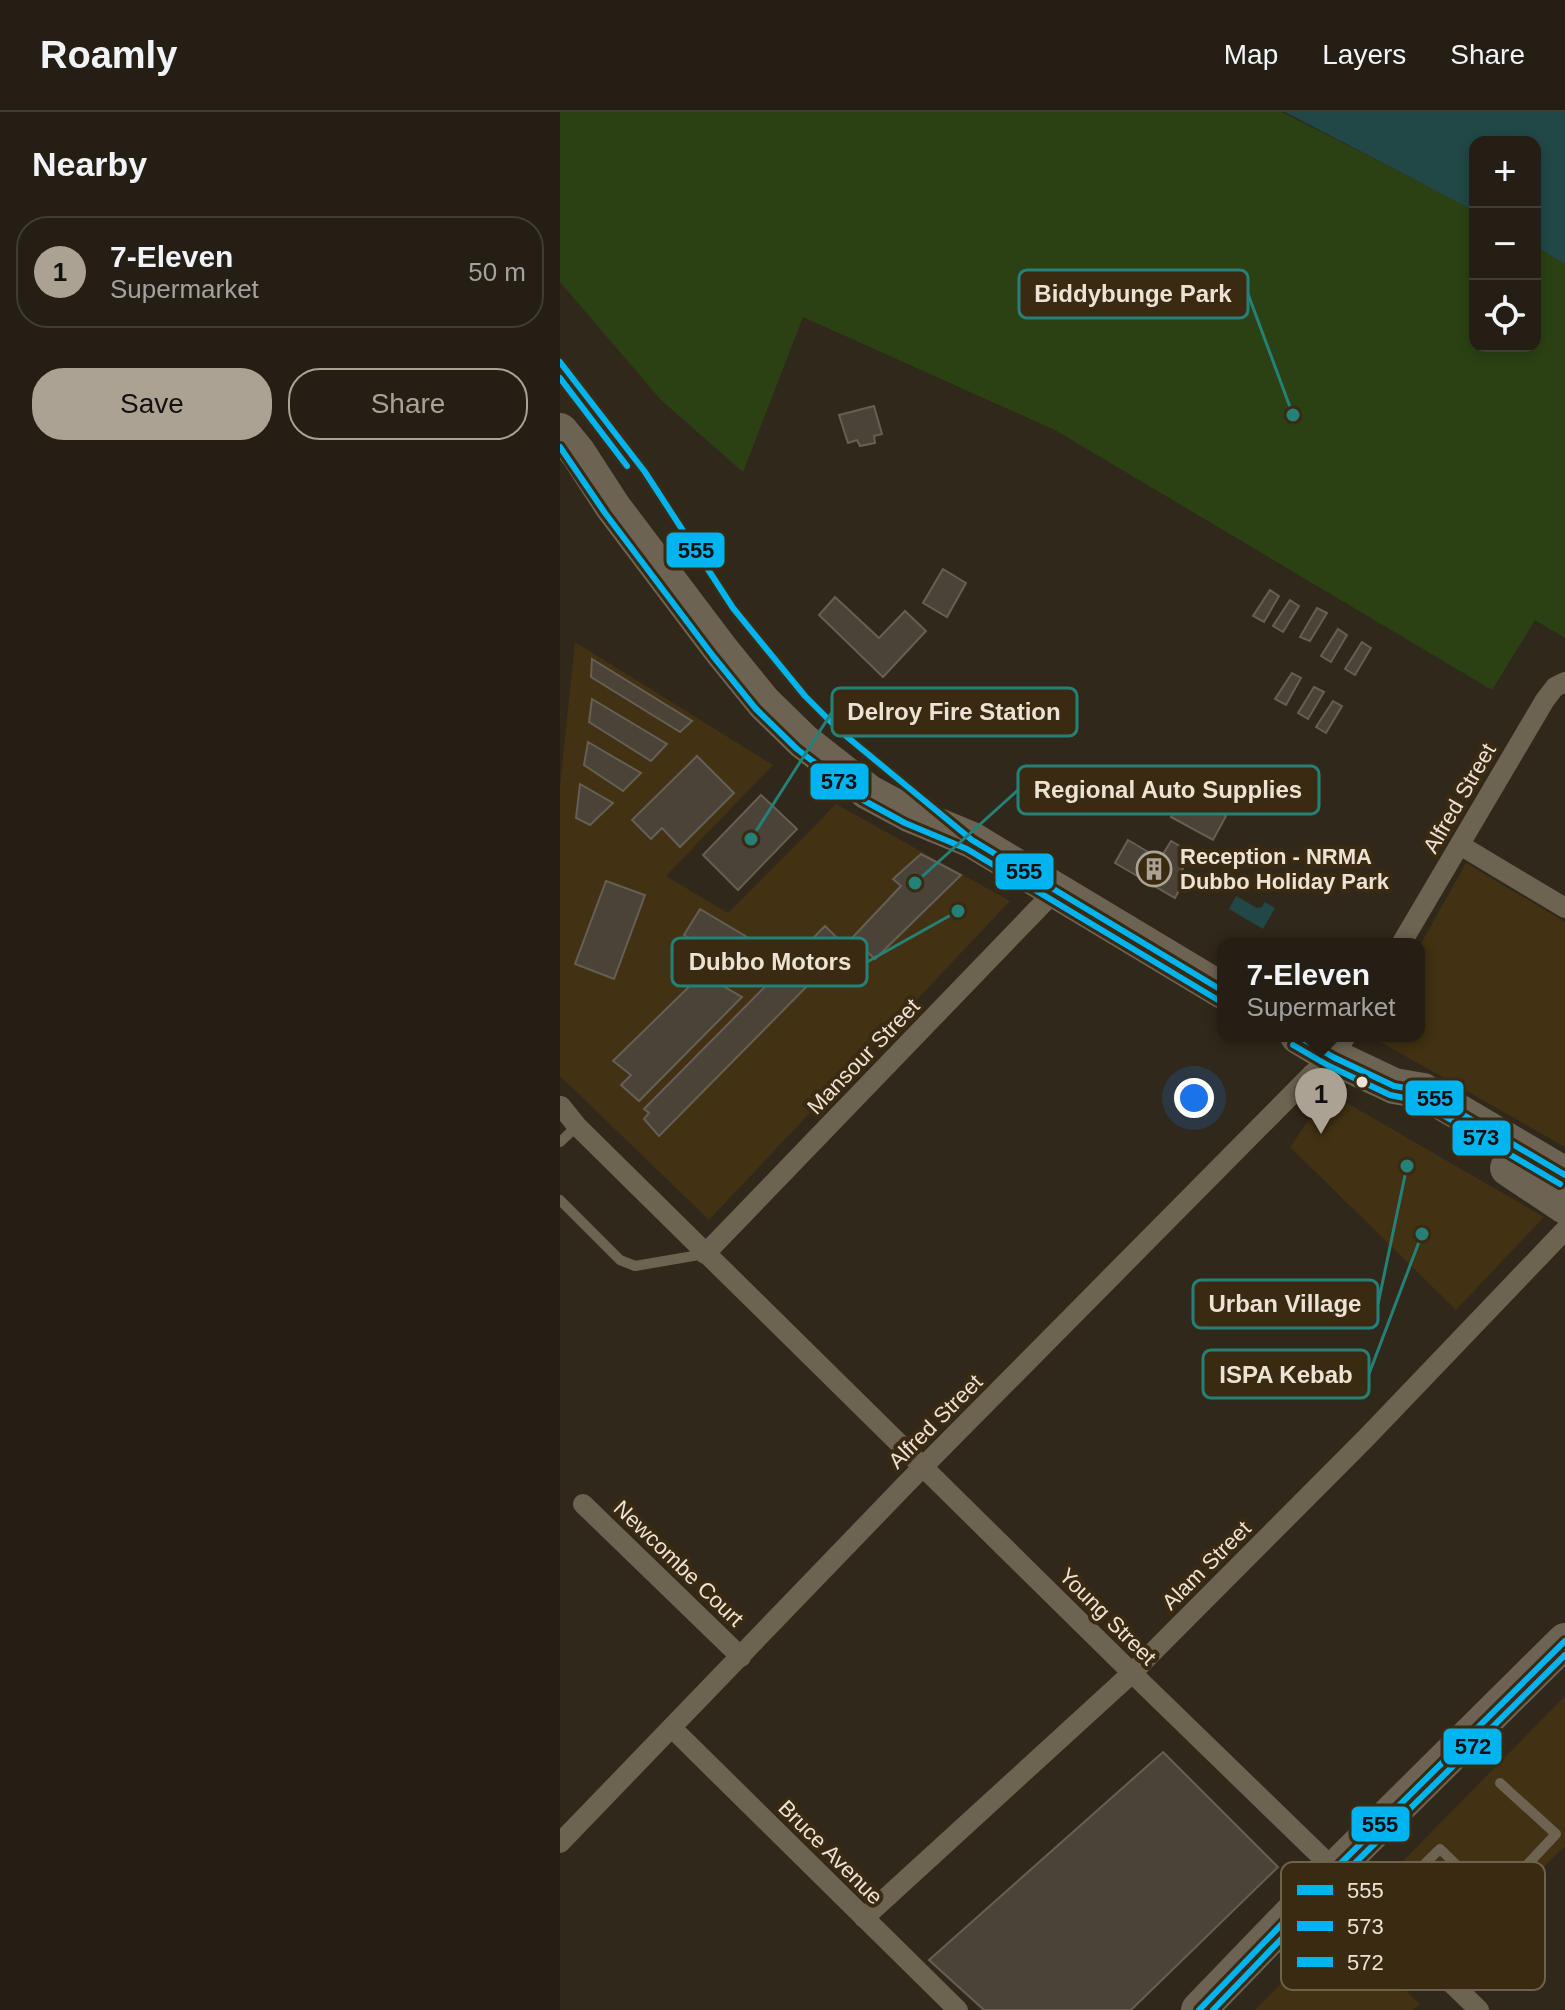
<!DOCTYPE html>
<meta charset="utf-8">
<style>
body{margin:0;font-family:Arial,sans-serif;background:#302b22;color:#f1f3f6}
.controls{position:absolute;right:24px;top:24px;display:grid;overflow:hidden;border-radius:16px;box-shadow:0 4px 12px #0003}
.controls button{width:72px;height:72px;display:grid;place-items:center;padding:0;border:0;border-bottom:2px solid #413c34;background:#241e14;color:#f1f3f6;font:40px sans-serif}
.you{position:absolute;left:634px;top:986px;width:28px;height:28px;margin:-20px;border:6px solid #fff;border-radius:50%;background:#1a73e8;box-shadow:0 0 0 12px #1a73e833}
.badge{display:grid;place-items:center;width:52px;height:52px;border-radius:50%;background:#aba293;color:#111;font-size:26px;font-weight:700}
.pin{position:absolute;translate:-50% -66px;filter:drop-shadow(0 2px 4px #0008)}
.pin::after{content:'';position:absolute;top:42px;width:28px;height:24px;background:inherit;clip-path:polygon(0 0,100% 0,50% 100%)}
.popup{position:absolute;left:657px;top:826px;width:208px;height:104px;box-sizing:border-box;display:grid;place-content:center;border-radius:16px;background:#241e14;filter:drop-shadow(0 2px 6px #0005);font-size:26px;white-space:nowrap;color:#a3a2a0}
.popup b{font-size:30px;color:#f1f3f6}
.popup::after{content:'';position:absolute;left:50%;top:100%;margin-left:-16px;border:16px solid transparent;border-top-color:#241e14}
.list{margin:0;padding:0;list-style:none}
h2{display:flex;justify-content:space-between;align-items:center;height:104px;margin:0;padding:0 32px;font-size:34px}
h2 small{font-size:26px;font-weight:400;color:#a3a2a0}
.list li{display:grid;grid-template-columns:52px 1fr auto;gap:24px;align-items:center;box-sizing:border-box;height:112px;margin:0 16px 16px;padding:0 16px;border:2px solid #413c34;border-radius:32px}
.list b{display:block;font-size:30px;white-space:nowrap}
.list p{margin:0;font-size:26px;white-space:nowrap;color:#a3a2a0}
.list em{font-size:26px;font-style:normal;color:#a3a2a0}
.actions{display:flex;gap:16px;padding:24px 32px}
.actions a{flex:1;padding:18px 0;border:2px solid #aba293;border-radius:32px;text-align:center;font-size:28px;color:#aba293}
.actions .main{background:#aba293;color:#111}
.icon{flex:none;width:44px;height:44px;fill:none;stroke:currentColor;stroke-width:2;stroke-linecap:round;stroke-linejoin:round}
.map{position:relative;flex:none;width:1005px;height:1898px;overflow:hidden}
header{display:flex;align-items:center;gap:48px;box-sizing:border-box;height:112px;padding:0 40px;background:#241e14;border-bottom:2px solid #413c34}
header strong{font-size:38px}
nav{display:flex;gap:44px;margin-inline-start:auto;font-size:28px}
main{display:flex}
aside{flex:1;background:#241e14}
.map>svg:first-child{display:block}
</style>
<header>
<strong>Roamly</strong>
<nav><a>Map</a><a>Layers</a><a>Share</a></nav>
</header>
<main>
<aside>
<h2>Nearby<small></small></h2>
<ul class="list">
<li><span class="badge">1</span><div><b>7-Eleven</b><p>Supermarket</p></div><em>50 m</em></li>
</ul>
<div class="actions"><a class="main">Save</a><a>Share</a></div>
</aside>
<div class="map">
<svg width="1005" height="1898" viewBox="0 0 1005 1898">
<rect width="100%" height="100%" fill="#30281a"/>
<!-- built -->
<g fill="#423113">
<path d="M15,530L213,653L106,764L168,801L276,692L450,789L149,1108L0,964V674Z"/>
<path d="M906,751L1005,810V1035L810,924H859V835Z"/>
<path d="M768,980L984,1105L896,1198L730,1035Z"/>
<path d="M1005,1584V1734L942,1798L954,1810L919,1845L833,1759Z"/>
<path d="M778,1813L860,1892L853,1898H695Z"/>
</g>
<!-- green -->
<path fill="#2c4113" d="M0,0H722L901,91L915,99V234H975V134L1005,152V526L975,508L932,578L495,318L243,205L183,360L101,288L0,170Z"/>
<!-- water -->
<g fill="#214747">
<path d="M725,0H1005V152L975,134V30H915V99Z"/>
<path d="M676,784L697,796L702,795L705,790L715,796L703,817L669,797Z"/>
</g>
<!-- building -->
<g fill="#4a4338" stroke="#665f53" stroke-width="2">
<path d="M314,294L322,322L314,324L315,331L300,334L297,328L288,331L279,303Z"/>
<path d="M383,457L406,471L387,505L363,491Z"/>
<path d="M710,478L719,484L704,510L693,504Z"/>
<path d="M275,485L319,526L345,499L366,519L323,565L259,503Z"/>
<path d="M730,488L739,494L723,520L713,514Z"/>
<path d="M757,496L767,501L750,529L740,525Z"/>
<path d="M778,517L787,523L771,550L761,544Z"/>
<path d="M802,530L811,536L795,563L785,557Z"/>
<path d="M32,547L132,609L120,620L31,565Z"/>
<path d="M732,561L741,566L726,593L715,587Z"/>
<path d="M754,575L764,580L748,607L738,601Z"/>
<path d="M32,587L107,632L91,649L29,610Z"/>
<path d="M773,589L782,594L766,621L756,615Z"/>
<path d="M28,630L81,661L63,679L24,653Z"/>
<path d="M137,644L174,681L120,735L102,716L91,727L72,708Z"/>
<path d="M20,672L53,691L30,713L16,706Z"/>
<path d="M201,683L237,717L178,778L143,743Z"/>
<path d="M633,685L666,704L653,728L611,705L618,693L626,698Z"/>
<path d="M568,728L600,747L611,729L632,741L619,763L625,767L615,786L555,751Z"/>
<path d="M361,742L401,763L315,847L292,826L341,774L333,767Z"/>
<path d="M46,769L85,783L54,867L15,852Z"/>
<path d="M140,797L214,841L198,868L124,823Z"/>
<path d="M265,814L299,847L278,870L265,856L99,1024L84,1007L89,1001L84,997Z"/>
<path d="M142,862L182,885L79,989L61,973L71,963L53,949Z"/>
<path d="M603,1640L718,1755L571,1898H424L369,1848Z"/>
</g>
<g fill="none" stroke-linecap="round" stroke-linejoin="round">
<!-- lane -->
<g stroke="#6c6351" stroke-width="10">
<path d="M0,1030L17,1014"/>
<path d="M0,1088L60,1148L75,1154L145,1142"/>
<path d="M905,1819L996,1722L940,1671"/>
<path d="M873,1853L905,1819L853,1763L880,1737L933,1788"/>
</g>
<!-- street -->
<g stroke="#6c6351" stroke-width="20">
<path d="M900,733L1005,796"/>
<path d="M841,832L985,588L995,575L1005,570"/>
<path d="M1,994L17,1014L572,1561L919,1898"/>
<path d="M145,1142L495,779"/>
<path d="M23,1392L181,1545"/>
<path d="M112,1616L398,1898"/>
<path d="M0,1731L347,1371L752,962L773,945L786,924"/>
<path d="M304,1806L572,1561L807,1325L1005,1118"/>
</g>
<!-- highway -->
<g stroke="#6c6352" stroke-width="36">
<path d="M0,319L18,341L53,395L161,538L204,591L243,629L308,680L349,702L412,728L663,879"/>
<path d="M738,924L773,945L834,974L863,979L1005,1063"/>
<path d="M948,1056L1005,1094"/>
<path d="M639,1898L774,1758L1005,1529"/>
</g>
<!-- bus-1 casing -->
<g stroke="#392a11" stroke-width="12">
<g id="bus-1">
<path d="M0,250L85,360L173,496L245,584L280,619L412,728L663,879"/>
<path d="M738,924L773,945L834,974L863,979L1005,1063"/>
<path d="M639,1898L774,1758L1005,1529"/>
</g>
</g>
<!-- bus-2 casing -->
<g stroke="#392a11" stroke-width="12">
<g id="bus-2">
<path d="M0,266L67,354"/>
<path d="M0,335L45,401L153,544L196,597L237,637L303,688L345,711L407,737L658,888"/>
<path d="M733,933L769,954L830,983L859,989L1000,1072"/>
</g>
</g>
<!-- bus-3 casing -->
<g stroke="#392a11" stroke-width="12">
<path id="bus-3" d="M653,1898L781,1765L1005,1543"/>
</g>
<!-- bus-1 -->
<use href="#bus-1" stroke="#00b5ef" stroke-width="6"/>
<!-- bus-2 -->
<use href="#bus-2" stroke="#00b5ef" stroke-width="6"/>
<!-- bus-3 -->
<use href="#bus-3" stroke="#00b5ef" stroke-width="6"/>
</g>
<!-- icons -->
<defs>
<g id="building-ring" transform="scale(1.8)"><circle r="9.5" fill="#392a11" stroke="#aba293" stroke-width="1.5"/><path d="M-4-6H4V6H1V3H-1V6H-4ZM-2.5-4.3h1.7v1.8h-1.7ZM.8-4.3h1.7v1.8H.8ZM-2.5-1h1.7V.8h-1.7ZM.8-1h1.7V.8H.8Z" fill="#aba293"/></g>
</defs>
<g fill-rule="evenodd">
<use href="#building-ring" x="594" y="757"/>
</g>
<!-- markers -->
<circle fill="#ede3d4" stroke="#392a11" stroke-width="3" cx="802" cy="970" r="7"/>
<g text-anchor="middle" stroke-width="8" stroke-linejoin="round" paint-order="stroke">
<!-- street labels -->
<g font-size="22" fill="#ede3d4" stroke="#392a11">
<text transform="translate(899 686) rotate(-60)" y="8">Alfred Street</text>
<text transform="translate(303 944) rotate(-46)" y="8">Mansour Street</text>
<text transform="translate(375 1309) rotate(-45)" y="8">Alfred Street</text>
<text transform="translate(119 1451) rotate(44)" y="8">Newcombe Court</text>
<text transform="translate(646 1453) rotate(-45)" y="8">Alam Street</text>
<text transform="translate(548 1504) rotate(45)" y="8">Young Street</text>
<text transform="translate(271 1740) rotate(45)" y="8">Bruce Avenue</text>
</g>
<!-- poi labels -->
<g font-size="22" font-weight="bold" fill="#ede3d4" stroke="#392a11" text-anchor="start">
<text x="620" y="752">Reception - NRMA<tspan x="620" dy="25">Dubbo Holiday Park</tspan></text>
</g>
</g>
<!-- legend -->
<rect x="721" y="1750" width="264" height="128" rx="12" fill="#392a11" stroke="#6f624c" stroke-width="2"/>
<rect x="737" y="1773" width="36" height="10" fill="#00b5ef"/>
<rect x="737" y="1809" width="36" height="10" fill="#00b5ef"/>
<rect x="737" y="1845" width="36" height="10" fill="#00b5ef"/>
<g font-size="22" fill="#ede3d4">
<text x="787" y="1786">555</text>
<text x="787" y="1822">573</text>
<text x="787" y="1858">572</text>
</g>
<!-- callouts -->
<path fill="none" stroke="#258178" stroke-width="3" d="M733 303L688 182M191 727L272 600M355 771L458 678M398 799L307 850M847 1054L818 1192M862 1122L809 1262"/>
<g fill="#258178" stroke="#392a11" stroke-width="3">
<circle cx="733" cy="303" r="8"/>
<circle cx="191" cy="727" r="8"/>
<circle cx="355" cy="771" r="8"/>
<circle cx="398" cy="799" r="8"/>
<circle cx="847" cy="1054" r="8"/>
<circle cx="862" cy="1122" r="8"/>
</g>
<g fill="#392a11" stroke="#258178" stroke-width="3">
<rect x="459" y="158" width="229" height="48" rx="8"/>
<rect x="272" y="576" width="245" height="48" rx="8"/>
<rect x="458" y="654" width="301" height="48" rx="8"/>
<rect x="112" y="826" width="195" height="48" rx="8"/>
<rect x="633" y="1168" width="185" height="48" rx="8"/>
<rect x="643" y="1238" width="166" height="48" rx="8"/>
</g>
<g font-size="24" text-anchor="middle" font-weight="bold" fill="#ede3d4">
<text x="573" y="190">Biddybunge Park</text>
<text x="394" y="608">Delroy Fire Station</text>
<text x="608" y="686">Regional Auto Supplies</text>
<text x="210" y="858">Dubbo Motors</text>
<text x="725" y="1200">Urban Village</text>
<text x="726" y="1271">ISPA Kebab</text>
</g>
<g stroke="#392a11" stroke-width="3">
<rect x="105" y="419" width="61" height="38" rx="8" fill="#00b5ef"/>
<rect x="249" y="650" width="61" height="39" rx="8" fill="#00b5ef"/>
<rect x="434" y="740" width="61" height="39" rx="8" fill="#00b5ef"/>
<rect x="844" y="967" width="61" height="38" rx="8" fill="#00b5ef"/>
<rect x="891" y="1007" width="61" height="38" rx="8" fill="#00b5ef"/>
<rect x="882" y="1615" width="61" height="39" rx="8" fill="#00b5ef"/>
<rect x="790" y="1693" width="61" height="38" rx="8" fill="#00b5ef"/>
</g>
<g font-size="22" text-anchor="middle" font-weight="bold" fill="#111">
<text x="136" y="446">555</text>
<text x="279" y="677">573</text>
<text x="464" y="767">555</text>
<text x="875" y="994">555</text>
<text x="921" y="1033">573</text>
<text x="913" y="1642">572</text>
<text x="820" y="1720">555</text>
</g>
</svg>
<div class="controls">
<button>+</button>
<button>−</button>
<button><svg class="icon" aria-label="locate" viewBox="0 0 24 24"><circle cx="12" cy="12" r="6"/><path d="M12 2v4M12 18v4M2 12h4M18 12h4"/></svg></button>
</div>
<div class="you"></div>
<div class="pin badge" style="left:761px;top:1022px">1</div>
<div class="popup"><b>7-Eleven</b>Supermarket</div>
</div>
</main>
